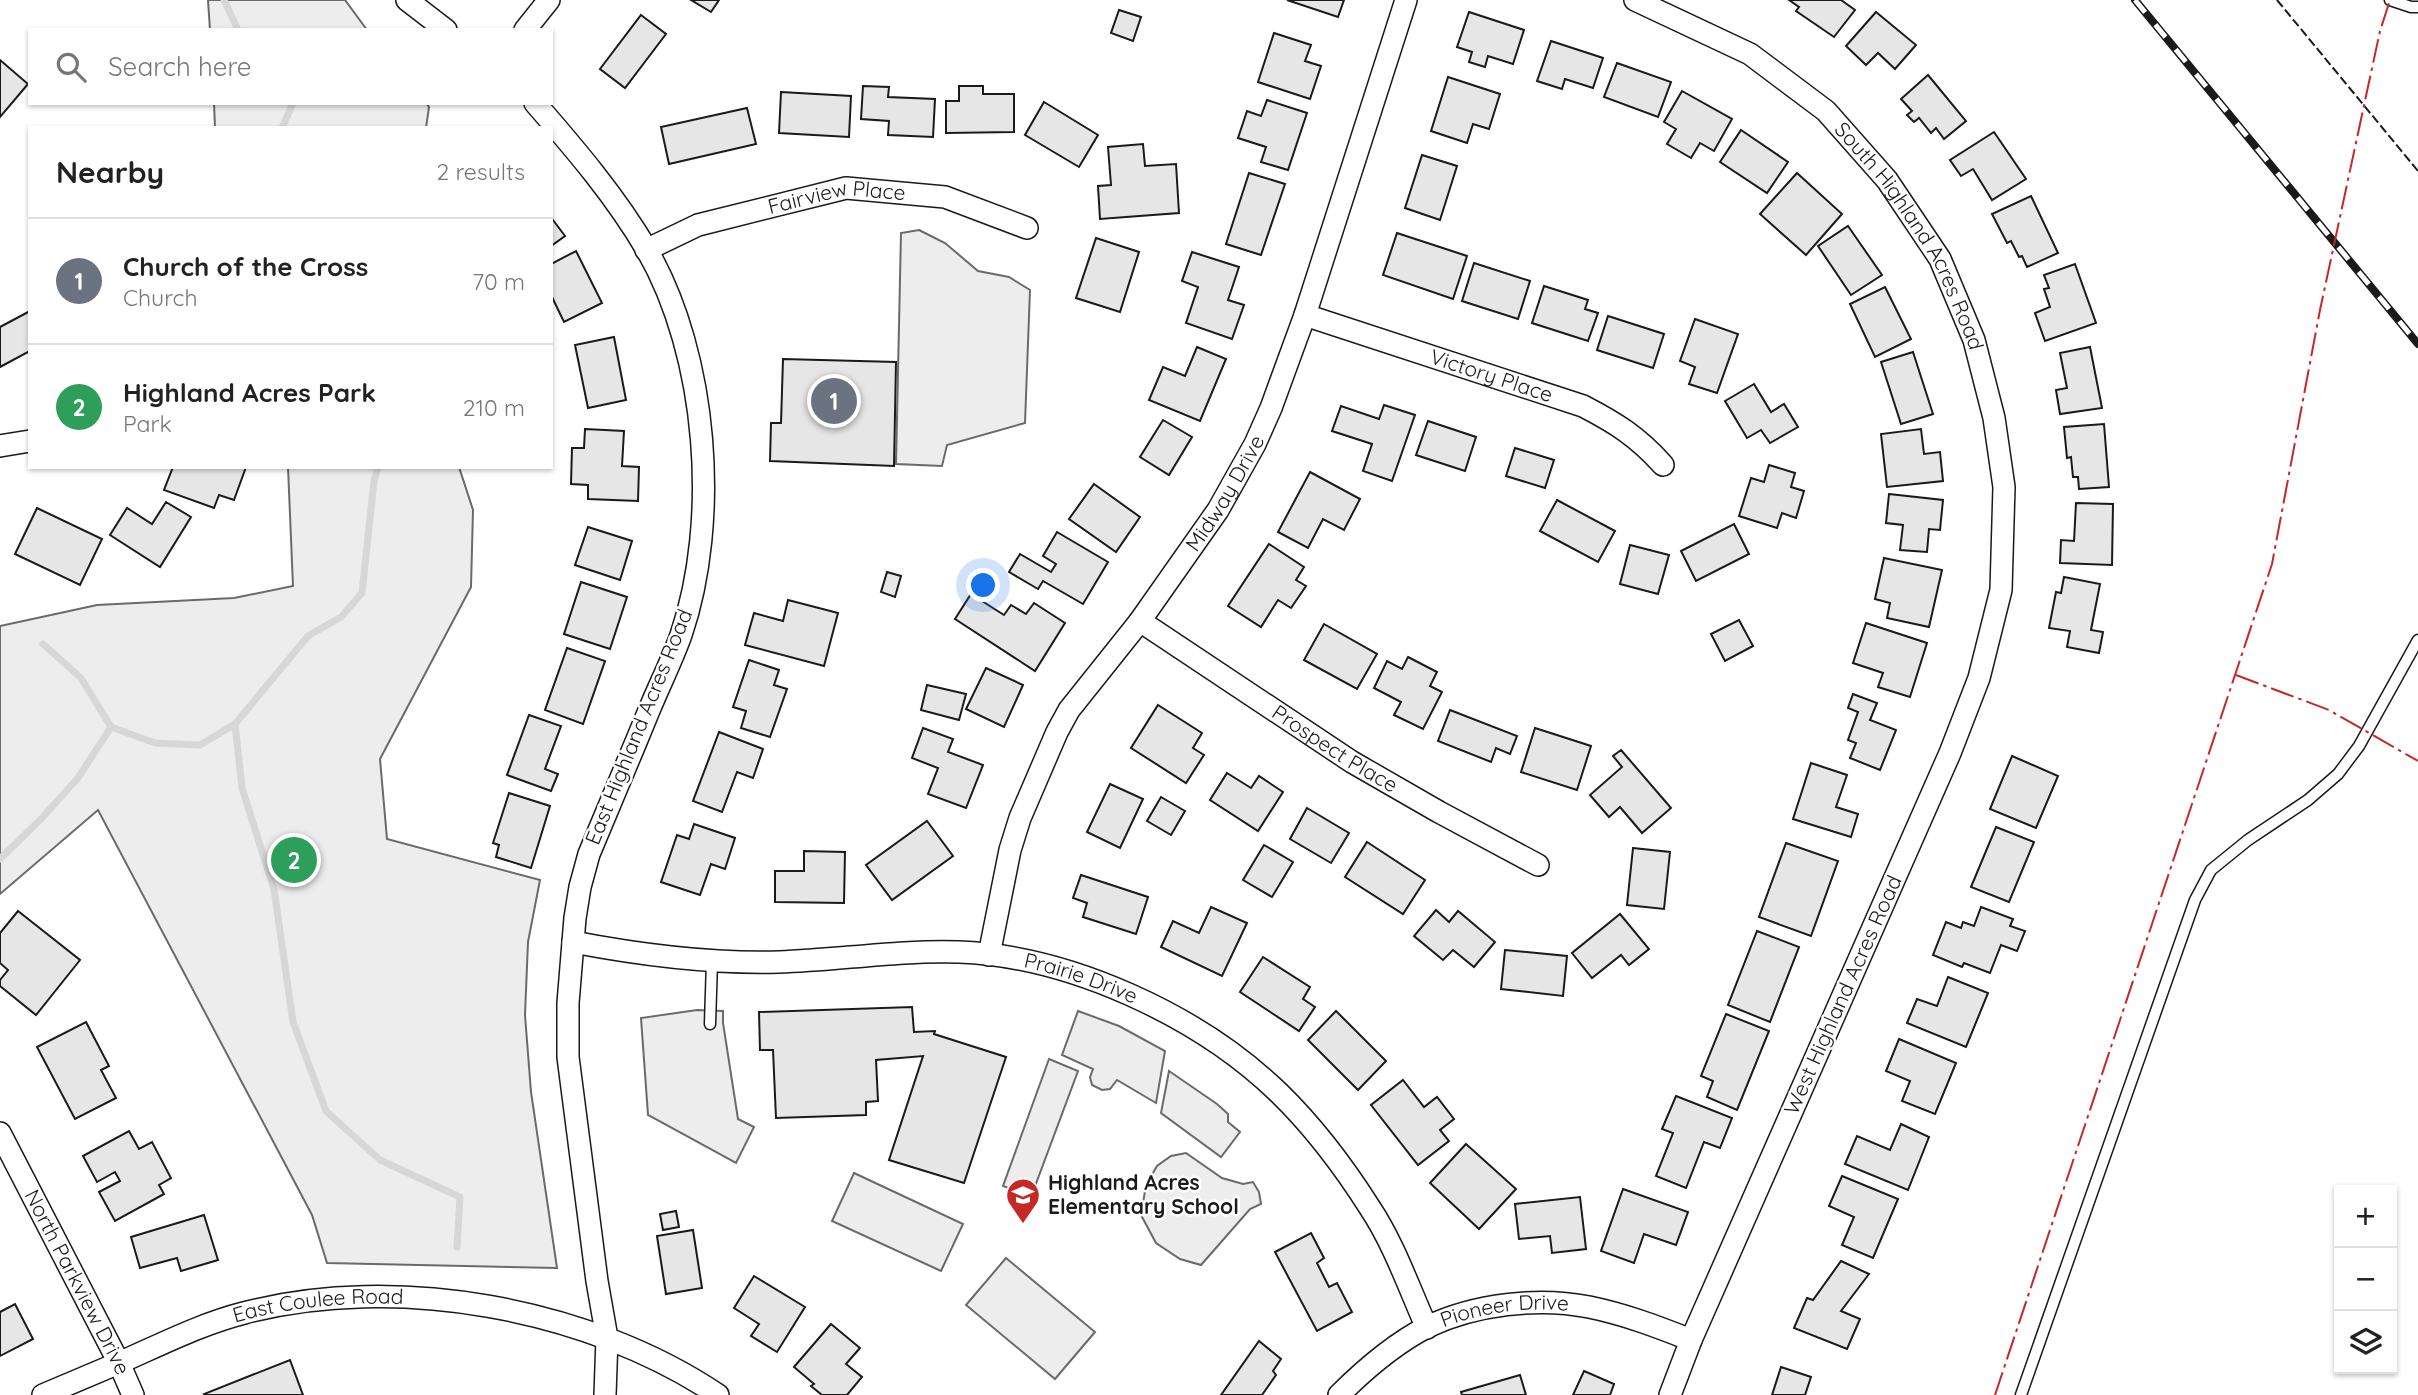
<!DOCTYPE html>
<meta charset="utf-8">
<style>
body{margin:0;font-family:Quicksand,sans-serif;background:#f2f2f2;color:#222}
.controls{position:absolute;right:21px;bottom:21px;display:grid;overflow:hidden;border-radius:0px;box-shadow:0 2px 5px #0004}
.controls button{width:63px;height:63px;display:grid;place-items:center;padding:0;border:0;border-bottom:2px solid #e0e0e0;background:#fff;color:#222;font:35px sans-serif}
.you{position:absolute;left:984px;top:586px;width:24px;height:24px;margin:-18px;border:5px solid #fff;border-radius:50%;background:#1a73e8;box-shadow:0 0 0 10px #1a73e833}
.badge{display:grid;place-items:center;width:46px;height:46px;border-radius:50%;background:#b45309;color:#fff;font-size:23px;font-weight:700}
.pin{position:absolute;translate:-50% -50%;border:4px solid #fff;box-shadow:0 2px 7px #0006}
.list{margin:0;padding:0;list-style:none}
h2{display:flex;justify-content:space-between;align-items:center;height:91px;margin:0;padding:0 28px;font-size:30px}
h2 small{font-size:23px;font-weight:400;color:#767676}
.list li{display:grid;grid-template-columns:46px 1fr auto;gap:21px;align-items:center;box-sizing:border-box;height:126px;padding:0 28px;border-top:2px solid #e0e0e0}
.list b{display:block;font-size:26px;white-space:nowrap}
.list p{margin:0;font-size:23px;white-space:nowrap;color:#767676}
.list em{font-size:23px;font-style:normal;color:#767676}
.icon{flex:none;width:38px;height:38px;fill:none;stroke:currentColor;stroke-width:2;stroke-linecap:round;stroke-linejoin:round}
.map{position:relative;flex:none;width:2418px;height:1395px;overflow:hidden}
.search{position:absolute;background:#fff;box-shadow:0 2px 5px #0004;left:28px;top:28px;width:525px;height:77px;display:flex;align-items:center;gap:18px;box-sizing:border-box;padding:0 24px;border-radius:0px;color:#767676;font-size:26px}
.panel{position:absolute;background:#fff;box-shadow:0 2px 5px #0004;left:28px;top:126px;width:525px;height:343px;border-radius:0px}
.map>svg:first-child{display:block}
</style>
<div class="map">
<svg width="2418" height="1395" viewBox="0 0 2418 1395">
<rect width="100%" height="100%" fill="#fff"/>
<!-- built -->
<g fill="#ededed" stroke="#6a6a6a" stroke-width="2">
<path d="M208,0H345L367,30H210Z"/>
<path d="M214,103H426L429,107L426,128H215Z"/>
<path d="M919,230L945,243L978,271L1009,277L1030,290L1025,423L947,445L942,466L896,464L901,233Z"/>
<path d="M288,467H459L473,510L471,587L380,759L387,839L540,880L528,942L525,1015L531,1092L557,1268L327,1263L312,1215L98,810L0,894V626L97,605L234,598L293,586Z"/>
<path d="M697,1010L723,1011V1023L738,1119L754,1127L736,1163L648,1115L641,1018Z"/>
<path d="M1078,1011L1119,1026L1165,1051L1156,1103L1117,1080L1110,1089L1102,1090L1092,1085L1090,1077L1093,1069L1062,1055Z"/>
<path d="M1049,1059L1078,1071L1031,1197L1003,1186Z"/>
<path d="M1169,1071L1217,1104L1228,1114V1122L1240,1132L1221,1157L1161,1113Z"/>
<path d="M1186,1153L1222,1178L1243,1184L1253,1182L1259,1192L1261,1204L1250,1209L1201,1265L1180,1259L1156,1243L1141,1215L1146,1185L1157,1166L1171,1156Z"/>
<path d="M854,1173L963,1224L941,1271L832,1221Z"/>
<path d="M1006,1258L1095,1332L1055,1379L966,1305Z"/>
</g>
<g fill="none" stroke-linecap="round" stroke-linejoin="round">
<!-- stream -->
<g stroke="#d7d7d7" stroke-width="7">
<path d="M224,0L238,30"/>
<path d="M282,128L293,103"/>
<path d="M378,467L374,481L362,593L341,617L308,636L235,724L242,788L274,889L293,1022L326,1111L380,1160L460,1197L457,1247"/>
<path d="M43,644L81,678L111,727L155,743L200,745L235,724"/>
<path d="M0,859L41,819L78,778L111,727"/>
</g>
</g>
<!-- building -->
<g fill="#e6e6e6" stroke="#1a1a1a" stroke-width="2">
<path d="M691,0H719L711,12Z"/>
<path d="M1287,0H1344L1338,17Z"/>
<path d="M1789,0H1841L1855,10L1834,37L1796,11L1799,7Z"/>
<path d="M1119,10L1141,17L1133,41L1111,33Z"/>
<path d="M1469,12L1524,30L1513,64L1488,56L1485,67L1469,62L1472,52L1457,47Z"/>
<path d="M1876,12L1916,45L1895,69L1878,53L1866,65L1846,46Z"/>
<path d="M641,15L666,34L625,88L600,69Z"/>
<path d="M1274,33L1311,45L1305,61L1321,66L1310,99L1258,82Z"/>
<path d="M1551,41L1603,58L1593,88L1565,79L1562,89L1537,81Z"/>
<path d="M0,60L28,84L0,117Z"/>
<path d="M1617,63L1671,82L1658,117L1604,97Z"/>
<path d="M1928,75L1966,121L1944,139L1936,128L1931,133L1919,118L1914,122L1907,115L1912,111L1901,99Z"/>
<path d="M1448,77L1500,94L1489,129L1473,124L1467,143L1431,131Z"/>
<path d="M863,86L889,87L888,97L935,99L933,137L888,135L889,121L861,119Z"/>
<path d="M959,86H983V94H1014V132L946,133V101H959Z"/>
<path d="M1682,91L1732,119L1714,151L1700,143L1691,158L1667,144L1676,129L1664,122Z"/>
<path d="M781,92L851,96L849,137L779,133Z"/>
<path d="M1267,100L1307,113L1288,170L1261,162L1266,147L1238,138L1247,111L1261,116Z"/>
<path d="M1044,102L1098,135L1079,167L1025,135Z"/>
<path d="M747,108L756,144L669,164L661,127Z"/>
<path d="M1741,130L1788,162L1767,193L1720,162Z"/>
<path d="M1994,132L2026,179L1992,200L1973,169L1961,176L1950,160Z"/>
<path d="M1143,144L1145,166L1176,164L1179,213L1100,219L1098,186L1111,185L1108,147Z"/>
<path d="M1422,155L1457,166L1440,220L1405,208Z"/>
<path d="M1249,173L1285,184L1261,255L1226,244Z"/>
<path d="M1797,173L1842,214L1806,255L1760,214Z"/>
<path d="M2031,196L2058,253L2027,267L2022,256L2019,257L2011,241L2007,243L1992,214Z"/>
<path d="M553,220L565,236L551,246V221Z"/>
<path d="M1848,226L1882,275L1851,295L1818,246Z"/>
<path d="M1397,233L1467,256L1453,299L1383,275Z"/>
<path d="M1096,238L1139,252L1120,312L1076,298Z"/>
<path d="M576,251L602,303L564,322L551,295V264Z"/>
<path d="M1192,252L1239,267L1228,300L1244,305L1232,339L1186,323L1198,287L1182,281Z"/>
<path d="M1474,263L1530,281L1518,319L1462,301Z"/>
<path d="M2075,264L2096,323L2045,341L2035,313L2050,307L2044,289L2049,288L2044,275Z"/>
<path d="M1544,286L1588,300L1585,309L1598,313L1588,341L1532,323Z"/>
<path d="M1885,287L1911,339L1875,357L1850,304Z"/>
<path d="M30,311V351L0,367V327Z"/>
<path d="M1608,316L1664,334L1653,368L1597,350Z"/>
<path d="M1695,319L1738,334L1717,393L1689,384L1695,367L1680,361Z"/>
<path d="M614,337L626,400L588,408L575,345Z"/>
<path d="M1197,347L1226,359L1200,421L1149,400L1163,367L1185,376Z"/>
<path d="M2090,347L2102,408L2060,414L2056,390L2067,388L2060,353Z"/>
<path d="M1913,352L1933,414L1901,424L1881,362Z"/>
<path d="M783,359L896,362L894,466L770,461L771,423H781Z"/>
<path d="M1754,384L1771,412L1784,404L1798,427L1770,443L1761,430L1747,438L1725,401Z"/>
<path d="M1384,405L1415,415L1392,481L1363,471L1372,444L1332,431L1341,406L1379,419Z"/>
<path d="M1163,420L1192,437L1169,475L1140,457Z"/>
<path d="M1428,421L1476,437L1465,471L1416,455Z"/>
<path d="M2104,424L2109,487L2079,489L2078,477H2073L2071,457L2067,458L2064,427Z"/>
<path d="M585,429L624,431L622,466L639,467L638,501L588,499V485L571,484L572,448H584Z"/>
<path d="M1921,429L1924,454L1940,452L1943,481L1887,487L1881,434Z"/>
<path d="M1515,448L1554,460L1545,488L1506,476Z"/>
<path d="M1769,465L1795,473L1791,487L1804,491L1796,518L1782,513L1777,528L1739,516L1751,478L1764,482Z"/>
<path d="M173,467H246L234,500L219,495L214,508L164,490Z"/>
<path d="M1310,472L1360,499L1344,530L1323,519L1308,548L1278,532Z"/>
<path d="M1094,484L1140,517L1116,552L1069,519Z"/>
<path d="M1889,494L1943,500L1940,530L1929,529L1927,552L1900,550L1903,525L1886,523Z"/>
<path d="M1557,500L1615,531L1598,562L1540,531Z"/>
<path d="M166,502L191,517L160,567L110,535L127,508L152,524Z"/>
<path d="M2076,503L2113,504L2112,565L2060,563L2061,540L2074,541Z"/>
<path d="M37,508L102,539L80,585L15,554Z"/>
<path d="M1734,524L1749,554L1696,581L1681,551Z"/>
<path d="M588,527L632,541L620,580L575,565Z"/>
<path d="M1057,532L1108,562L1083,604L1043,581L1038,589L1009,572L1020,554L1051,572L1056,564L1043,556Z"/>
<path d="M1269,544L1304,567L1296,580L1306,586L1291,608L1278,600L1261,627L1228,606Z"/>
<path d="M1630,545L1669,555L1658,594L1620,584Z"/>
<path d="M1884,558L1942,570L1929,627L1887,618L1890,603L1875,599Z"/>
<path d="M887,572L901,576L895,597L881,592Z"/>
<path d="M2064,577L2100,584L2091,630L2103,632L2099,653L2067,647L2070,631L2049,628L2056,592L2061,593Z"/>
<path d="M581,582L627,597L610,649L564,634Z"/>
<path d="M971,594L1004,615L1011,605L1026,614L1034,603L1065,623L1035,671L955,619Z"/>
<path d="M788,600L838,613L824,666L745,645L754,613L783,621Z"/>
<path d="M1739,620L1753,646L1725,661L1711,634Z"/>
<path d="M1866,623L1927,643L1910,697L1878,687L1883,673L1853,663Z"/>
<path d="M1324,624L1377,654L1357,689L1304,660Z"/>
<path d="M567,648L605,661L583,724L545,710Z"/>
<path d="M1408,657L1437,672L1430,686L1442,692L1423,729L1394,715L1401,702L1374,688L1387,661L1402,669Z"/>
<path d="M749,660L779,670L774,685L787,689L770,737L741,728L746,711L733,707Z"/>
<path d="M986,668L1023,685L1004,727L966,709Z"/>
<path d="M927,685L966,694L959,720L921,710Z"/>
<path d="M1853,694L1877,703L1870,720L1896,730L1880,770L1850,758L1856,743L1848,740L1858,712L1848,708Z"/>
<path d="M1158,705L1202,733L1193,748L1204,755L1186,783L1131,748Z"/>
<path d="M1450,710L1517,736L1510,754L1496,748L1491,762L1438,741Z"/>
<path d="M529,715L561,726L545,769L558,774L551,791L507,775Z"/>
<path d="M923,728L953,739L948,752L983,765L966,808L928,794L938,768L912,758Z"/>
<path d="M1535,728L1591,746L1577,790L1521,772Z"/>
<path d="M719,732L763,749L753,778L737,772L722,812L693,801Z"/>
<path d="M1621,750L1671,808L1642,833L1620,807L1609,817L1590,795L1622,767L1613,756Z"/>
<path d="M2012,756L2058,776L2036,828L1990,809Z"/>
<path d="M1811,763L1847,775L1836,807L1858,814L1851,837L1793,819Z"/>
<path d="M1227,773L1251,788L1259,776L1283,792L1258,831L1210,800Z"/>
<path d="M1110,784L1143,799L1120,848L1087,832Z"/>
<path d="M509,793L550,806L531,868L496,857L499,845L493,843Z"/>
<path d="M1161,797L1185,811L1171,835L1147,821Z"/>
<path d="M1307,808L1349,833L1331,863L1290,839Z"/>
<path d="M927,821L953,856L892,900L866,865Z"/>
<path d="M694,824L735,838L725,869L711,864L700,895L661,882L677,835L689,839Z"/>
<path d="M1996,827L2034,842L2009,902L1971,887Z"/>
<path d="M1367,842L1425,880L1403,914L1345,877Z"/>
<path d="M1786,843L1838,861L1811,936L1759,917Z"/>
<path d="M1264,845L1293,862L1272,897L1243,880Z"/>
<path d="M1633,848L1670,852L1664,909L1627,905Z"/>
<path d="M804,851L845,852L844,903L775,902V871H804Z"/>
<path d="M1081,875L1148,897L1136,934L1083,917L1087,903L1073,898Z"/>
<path d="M1211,907L1247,923L1222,976L1161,947L1173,921L1199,933Z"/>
<path d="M1981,907L2013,919L2010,926L2025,931L2017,951L2001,945L1990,973L1964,963L1962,967L1933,955L1946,922L1961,928L1963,922L1974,926Z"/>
<path d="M1436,910L1449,922L1458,911L1495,942L1474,967L1453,950L1443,960L1414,936Z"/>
<path d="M18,911L80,960L36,1015L0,986V980L8,970L0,963V933Z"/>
<path d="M1620,914L1649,949L1629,965L1621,955L1592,978L1572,953Z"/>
<path d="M1757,931L1799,947L1770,1022L1728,1005Z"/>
<path d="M1505,950L1567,956L1563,996L1501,989Z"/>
<path d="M1263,957L1310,987L1303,999L1315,1007L1299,1031L1240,992Z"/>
<path d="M1948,977L1988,993L1966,1047L1907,1023L1917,999L1937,1006Z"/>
<path d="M912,1007L914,1032L935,1031L934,1034L1006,1057L964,1183L889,1160L923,1056L876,1060L878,1101L866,1102V1115L776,1118L773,1050H760L759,1012Z"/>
<path d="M1336,1011L1386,1061L1358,1090L1308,1040Z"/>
<path d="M1726,1014L1769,1031L1737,1110L1707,1097L1713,1081L1701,1076Z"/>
<path d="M86,1022L109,1066L101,1070L116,1098L75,1119L37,1047Z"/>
<path d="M1899,1039L1956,1063L1935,1114L1902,1101L1910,1081L1886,1071Z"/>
<path d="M1403,1080L1424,1107L1437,1097L1454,1119L1440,1130L1449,1141L1418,1165L1371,1105Z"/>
<path d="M1676,1096L1732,1118L1720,1148L1704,1142L1686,1188L1656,1176L1673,1133L1662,1129Z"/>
<path d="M1901,1124L1929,1137L1908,1190L1845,1164L1857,1136L1890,1150Z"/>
<path d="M129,1131L139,1149L152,1142L171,1178L159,1185L164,1194L115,1221L99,1192L120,1181L115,1172L97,1182L83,1156Z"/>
<path d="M1466,1144L1516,1189L1479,1229L1430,1183Z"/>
<path d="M1842,1176L1898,1199L1873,1258L1842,1245L1854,1217L1829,1206Z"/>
<path d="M1623,1189L1688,1212L1676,1245L1644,1234L1634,1263L1601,1251Z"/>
<path d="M1580,1197L1586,1249L1552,1253L1550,1236L1519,1239L1515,1204Z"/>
<path d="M676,1211L679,1227L663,1230L660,1214Z"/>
<path d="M204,1215L218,1260L181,1271L177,1258L140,1268L131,1237Z"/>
<path d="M693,1230L702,1288L666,1294L657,1236Z"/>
<path d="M1311,1233L1324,1258L1317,1263L1329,1287L1337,1283L1352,1312L1317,1331L1275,1252Z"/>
<path d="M1841,1261L1869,1274L1841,1311L1860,1319L1847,1349L1794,1328L1807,1298L1813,1300Z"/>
<path d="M754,1276L805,1307L777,1352L751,1336L759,1324L734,1308Z"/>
<path d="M15,1304L33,1339L0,1356V1312Z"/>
<path d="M831,1324L860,1348L846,1364L862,1377L847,1395H822L811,1386L814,1384L794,1367Z"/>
<path d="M1259,1341L1281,1359L1273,1371L1276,1375L1262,1395H1221Z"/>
<path d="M290,1360L303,1395H205L204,1394Z"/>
<path d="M1781,1367L1811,1377L1805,1395H1772Z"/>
<path d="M1584,1371L1614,1384L1610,1395H1573Z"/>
<path d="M1520,1375L1526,1395H1462L1461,1392Z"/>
</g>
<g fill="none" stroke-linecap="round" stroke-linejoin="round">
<!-- lane casing -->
<g stroke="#1a1a1a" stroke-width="13">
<g id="lane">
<path d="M2390,0L2411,7H2418"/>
<path d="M710,1024L712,961"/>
<path d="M2021,1395L2195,900L2211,870L2248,840L2308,800L2338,774L2359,746L2418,640"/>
</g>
</g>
<!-- street casing -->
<g stroke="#1a1a1a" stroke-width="24">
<g id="street">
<path d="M407,0L446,30"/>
<path id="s1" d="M1635,0L1750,54L1826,111L1887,180L1940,259L1974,340L1994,418L2004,487L2001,590L1979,678L1950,753L1691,1340L1670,1395"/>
<path d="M525,30L549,0"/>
<path d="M535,103C575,149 616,197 647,250C708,356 720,520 681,635C672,660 660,684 650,708C630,757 609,806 589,854L580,887L575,918L568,1003V1057L597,1281L607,1338L605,1395"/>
<path id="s2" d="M646,250L698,225L846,188L945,197L1027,228"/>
<path id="s3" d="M1305,315L1583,406C1616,423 1638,437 1663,465"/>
<path d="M0,446L30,441"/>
<path id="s4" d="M1140,621L1352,762L1439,812L1538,865"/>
<path id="s5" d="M573,942C641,955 709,964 779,962C839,960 898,950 959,952C1069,956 1198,1015 1278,1092C1313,1126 1344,1167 1370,1208C1394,1244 1409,1288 1427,1328"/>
<path id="s6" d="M989,955L1010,850L1020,818L1057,732L1069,710L1140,621L1218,510L1255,444L1271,408L1305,315L1406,0"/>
<path id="s7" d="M0,1133L119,1363L133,1395"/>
<path id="s8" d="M43,1395C69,1384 95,1373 121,1362C162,1344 201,1324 244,1313C395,1273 589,1308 718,1395"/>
<path id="s9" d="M1339,1395C1365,1369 1394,1344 1427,1327C1475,1304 1538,1297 1589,1307C1624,1314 1658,1327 1691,1340"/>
</g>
</g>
<!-- lane -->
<use href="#lane" stroke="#fff" stroke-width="10"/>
<!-- street -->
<use href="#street" stroke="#fff" stroke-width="21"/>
<!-- rail casing -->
<g stroke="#1a1a1a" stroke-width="8">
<path id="rail" d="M2135,0L2418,344"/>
</g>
<!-- rail -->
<use href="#rail" stroke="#fff" stroke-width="5" stroke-dasharray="16" stroke-linecap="butt"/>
<!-- fence -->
<path stroke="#1a1a1a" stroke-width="2" stroke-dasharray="9 3.5" stroke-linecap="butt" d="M2277,0L2418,171"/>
<!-- power -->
<g stroke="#c62828" stroke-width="2" stroke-dasharray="24 5 3.5 5" stroke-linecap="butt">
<path d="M2236,675L2329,710L2418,761"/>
<path d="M1995,1395L2272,564L2320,310L2380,31L2390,0"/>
</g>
</g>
<!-- icons -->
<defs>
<g id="school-pin" transform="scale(1.75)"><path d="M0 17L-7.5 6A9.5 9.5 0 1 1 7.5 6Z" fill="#c62828" stroke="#fff"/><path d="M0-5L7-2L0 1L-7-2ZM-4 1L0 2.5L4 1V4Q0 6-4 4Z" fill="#fff"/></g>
</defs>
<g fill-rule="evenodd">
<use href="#school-pin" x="1023" y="1195"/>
</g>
<g text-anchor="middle" stroke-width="5" stroke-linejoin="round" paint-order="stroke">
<!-- street labels -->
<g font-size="21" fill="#1a1a1a" stroke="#fff">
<text dy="7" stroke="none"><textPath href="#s2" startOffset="200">Fairview Place</textPath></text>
<text dy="7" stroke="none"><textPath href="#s1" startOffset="374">South Highland Acres Road</textPath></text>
<text dy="7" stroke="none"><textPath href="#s3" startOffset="196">Victory Place</textPath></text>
<text dy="7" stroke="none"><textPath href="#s6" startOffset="527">Midway Drive</textPath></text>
<text transform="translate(639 727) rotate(-68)" y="7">East Highland Acres Road</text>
<text dy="7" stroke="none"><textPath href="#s4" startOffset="233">Prospect Place</textPath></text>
<text dy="7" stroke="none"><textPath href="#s5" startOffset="513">Prairie Drive</textPath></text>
<text transform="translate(1843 995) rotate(-66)" y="7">West Highland Acres Road</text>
<text dy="7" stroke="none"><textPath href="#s7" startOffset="168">North Parkview Drive</textPath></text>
<text dy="7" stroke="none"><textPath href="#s8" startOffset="292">East Coulee Road</textPath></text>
<text dy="7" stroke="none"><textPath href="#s9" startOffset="192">Pioneer Drive</textPath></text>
</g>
<!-- poi labels -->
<g font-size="21" font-weight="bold" fill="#1a1a1a" stroke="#fff" text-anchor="start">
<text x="1048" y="1190">Highland Acres<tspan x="1048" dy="24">Elementary School</tspan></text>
</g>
</g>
</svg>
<div class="controls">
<button>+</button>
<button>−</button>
<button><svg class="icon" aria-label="layers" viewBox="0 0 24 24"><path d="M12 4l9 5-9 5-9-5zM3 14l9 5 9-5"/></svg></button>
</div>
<div class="you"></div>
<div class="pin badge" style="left:834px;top:401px;background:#6b7280">1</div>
<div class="pin badge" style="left:294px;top:860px;background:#2e9e5b">2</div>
<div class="search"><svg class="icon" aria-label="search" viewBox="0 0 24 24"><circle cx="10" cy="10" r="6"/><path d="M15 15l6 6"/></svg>Search here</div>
<section class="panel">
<h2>Nearby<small>2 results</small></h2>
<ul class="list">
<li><span class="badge" style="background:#6b7280">1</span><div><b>Church of the Cross</b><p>Church</p></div><em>70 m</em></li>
<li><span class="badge" style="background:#2e9e5b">2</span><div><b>Highland Acres Park</b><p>Park</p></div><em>210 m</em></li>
</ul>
</section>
</div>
